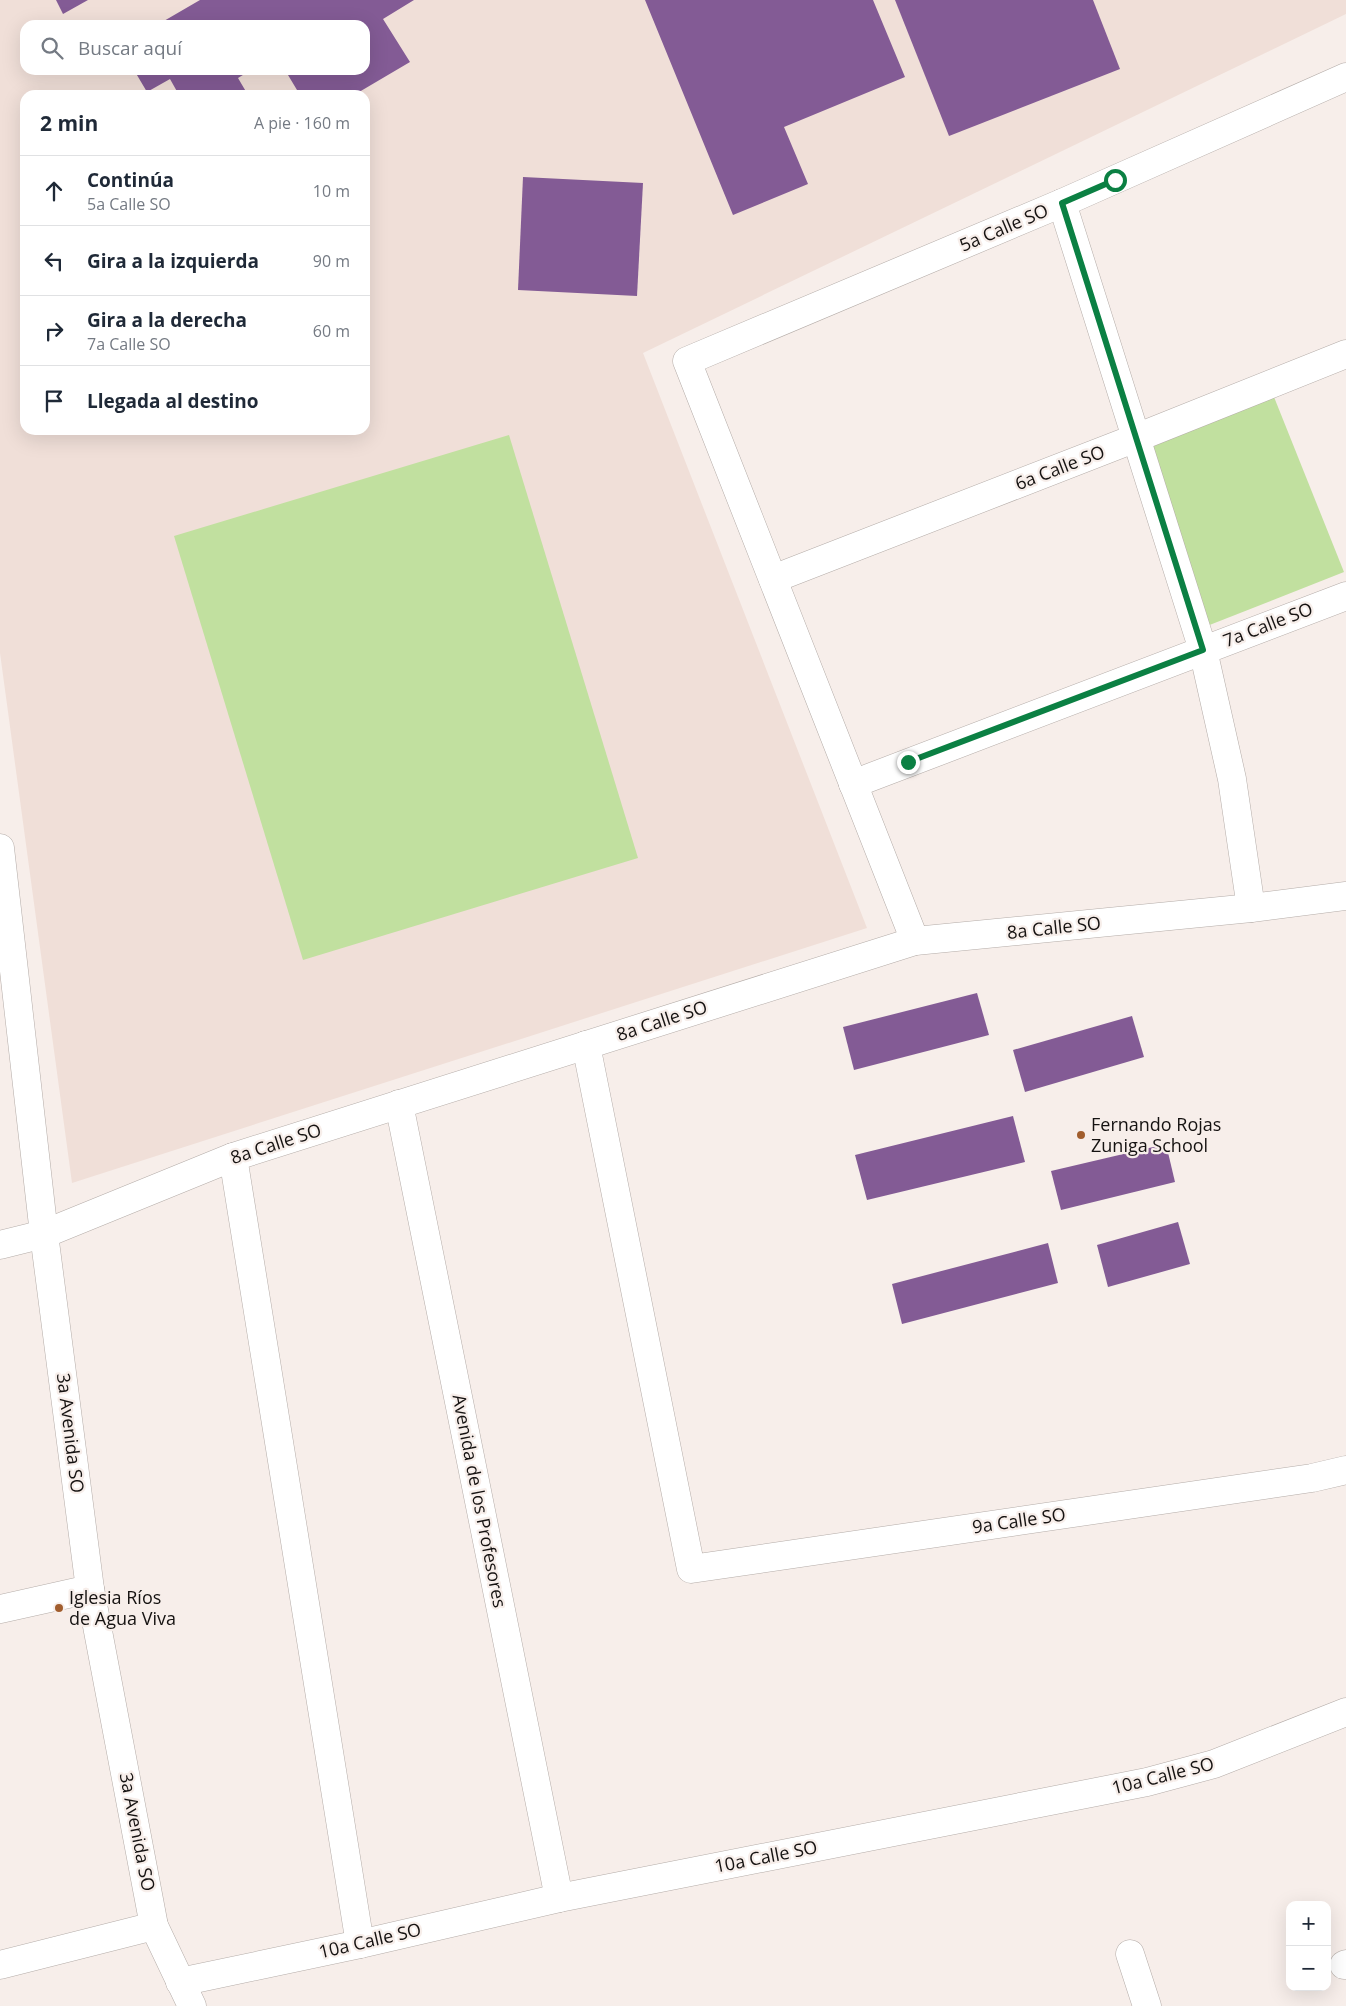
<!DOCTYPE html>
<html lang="es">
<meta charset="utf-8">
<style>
body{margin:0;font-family:"Open Sans",sans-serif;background:#f6f6f7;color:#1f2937}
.controls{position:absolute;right:15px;bottom:15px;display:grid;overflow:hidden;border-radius:10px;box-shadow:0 5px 20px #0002}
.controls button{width:45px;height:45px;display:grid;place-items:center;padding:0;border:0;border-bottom:1px solid #e0e1e3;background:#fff;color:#1f2937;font:25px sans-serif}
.stop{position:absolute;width:15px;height:15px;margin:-11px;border:4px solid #0b8043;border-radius:50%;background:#fff}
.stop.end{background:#0b8043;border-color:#fff;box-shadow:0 1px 5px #0008}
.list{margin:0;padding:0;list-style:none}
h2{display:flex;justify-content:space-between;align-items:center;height:65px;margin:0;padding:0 20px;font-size:21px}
h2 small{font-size:16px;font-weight:400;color:#747a83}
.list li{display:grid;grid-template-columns:32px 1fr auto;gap:15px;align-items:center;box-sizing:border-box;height:70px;padding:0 20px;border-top:1px solid #e0e1e3}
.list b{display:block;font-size:19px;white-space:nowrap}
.list p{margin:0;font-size:16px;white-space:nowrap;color:#747a83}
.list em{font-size:16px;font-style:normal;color:#747a83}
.icon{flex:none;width:28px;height:28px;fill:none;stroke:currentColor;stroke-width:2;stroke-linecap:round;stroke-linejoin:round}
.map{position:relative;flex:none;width:1346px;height:2006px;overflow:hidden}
.search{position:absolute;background:#fff;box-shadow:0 5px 20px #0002;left:20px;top:20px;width:350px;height:55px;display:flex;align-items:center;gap:12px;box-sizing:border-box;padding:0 18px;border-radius:15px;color:#747a83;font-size:19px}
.panel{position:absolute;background:#fff;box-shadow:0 5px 20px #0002;left:20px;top:90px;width:350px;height:345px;border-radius:15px}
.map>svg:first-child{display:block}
</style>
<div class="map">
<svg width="1346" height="2006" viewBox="0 0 1346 2006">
<rect width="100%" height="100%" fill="#f7eeea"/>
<!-- built -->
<path fill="#f0dfd8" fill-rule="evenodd" d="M0,0H1346V14L643,353L867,928L72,1183L0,653ZM25,25H365V70H25ZM25,95H365V430H25Z"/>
<!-- green -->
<g fill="#c1e09f">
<path d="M1274,397L1344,572L1207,626L1145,447Z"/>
<path d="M509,435L638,858L303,960L174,536Z"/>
</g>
<!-- building -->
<g fill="#835b95">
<path d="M56,0H88L63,14Z"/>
<path d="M200,0H414L383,19L410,62L354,95H300L288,75L297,70H365V25H157Z"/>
<path d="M645,0H873L905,77L784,127L808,184L733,215Z"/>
<path d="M895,0H1093L1120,69L949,136Z"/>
<path d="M134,70H251L238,78L248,95H179L170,79L147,92Z"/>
<path d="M523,177L643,183L637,296L518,290Z"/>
<path d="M977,993L989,1035L854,1070L843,1027Z"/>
<path d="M1132,1016L1144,1057L1025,1092L1013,1050Z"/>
<path d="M1013,1116L1025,1162L867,1200L855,1155Z"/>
<path d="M1166,1144L1175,1182L1061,1210L1051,1171Z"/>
<path d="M1178,1222L1190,1264L1108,1287L1097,1245Z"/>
<path d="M1048,1243L1058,1283L902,1324L892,1284Z"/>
</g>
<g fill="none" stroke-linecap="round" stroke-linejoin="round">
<!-- minor casing -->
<g stroke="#b4aca8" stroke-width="29">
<g id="minor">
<path d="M1062,203L1203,650L1232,779L1251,908"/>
<path d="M773,579L1136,438L1346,354"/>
<path d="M853,784L1346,596"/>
<path d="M0,848L44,1234L90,1589L154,1926L192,2006"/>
<path d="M915,941L687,361L1062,203L1346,77"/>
<path d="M586,1045L691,1569L1312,1478L1346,1470"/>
<path d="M399,1104L559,1898"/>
<path d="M233,1157L360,1944"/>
<path d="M0,1245L44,1234L233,1157L915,941L1251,908L1346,896"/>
<path d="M0,1609L90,1589"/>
<path d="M1130,1954L1147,2006"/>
<path d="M0,1965L154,1926"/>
<path d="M1344,1965L1346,1964"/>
<path d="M180,1982L360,1944L559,1898L1147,1782L1214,1764L1346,1712"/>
</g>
</g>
<!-- minor -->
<use href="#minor" stroke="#fff" stroke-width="28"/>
</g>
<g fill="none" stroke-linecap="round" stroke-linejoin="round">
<!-- route -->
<path stroke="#0b8043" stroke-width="6" d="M908,762L1203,650L1062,203L1115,180"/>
</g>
<!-- markers -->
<g fill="#a15d2d" stroke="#f7eeea" stroke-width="2">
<circle cx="1081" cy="1135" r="5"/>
<circle cx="59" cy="1608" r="5"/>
</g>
<g text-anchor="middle" stroke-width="4.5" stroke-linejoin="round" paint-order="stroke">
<!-- street labels -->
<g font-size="18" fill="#151211" stroke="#f7eeea">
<text transform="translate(1004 228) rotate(-23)" y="6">5a Calle SO</text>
<text transform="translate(1060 468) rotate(-21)" y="6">6a Calle SO</text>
<text transform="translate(1268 625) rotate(-21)" y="6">7a Calle SO</text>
<text transform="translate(1054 928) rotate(-6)" y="6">8a Calle SO</text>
<text transform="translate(662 1021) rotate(-18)" y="6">8a Calle SO</text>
<text transform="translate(276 1144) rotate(-18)" y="6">8a Calle SO</text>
<text transform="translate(70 1433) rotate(83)" y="6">3a Avenida SO</text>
<text transform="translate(479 1501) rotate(79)" y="6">Avenida de los Profesores</text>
<text transform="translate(1019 1521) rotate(-8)" y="6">9a Calle SO</text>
<text transform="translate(1163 1776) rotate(-14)" y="6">10a Calle SO</text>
<text transform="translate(137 1832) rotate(79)" y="6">3a Avenida SO</text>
<text transform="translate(766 1857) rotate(-11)" y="6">10a Calle SO</text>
<text transform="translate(370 1941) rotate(-13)" y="6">10a Calle SO</text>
</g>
<!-- poi labels -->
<g font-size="18" fill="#151211" stroke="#f7eeea" text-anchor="start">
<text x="1091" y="1131">Fernando Rojas<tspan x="1091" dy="21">Zuniga School</tspan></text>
<text x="69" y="1604">Iglesia Ríos<tspan x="69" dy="21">de Agua Viva</tspan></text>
</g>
</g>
</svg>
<div class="controls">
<button>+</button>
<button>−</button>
</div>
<div class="stop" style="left:1115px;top:180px"></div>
<div class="stop end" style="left:908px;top:762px"></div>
<div class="search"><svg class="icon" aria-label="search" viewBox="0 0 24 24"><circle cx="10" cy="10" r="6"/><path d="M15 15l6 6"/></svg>Buscar aquí</div>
<section class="panel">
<h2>2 min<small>A pie · 160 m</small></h2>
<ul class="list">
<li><svg class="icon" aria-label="ahead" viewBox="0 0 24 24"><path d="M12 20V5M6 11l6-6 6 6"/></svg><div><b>Continúa</b><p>5a Calle SO</p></div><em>10 m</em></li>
<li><svg class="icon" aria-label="left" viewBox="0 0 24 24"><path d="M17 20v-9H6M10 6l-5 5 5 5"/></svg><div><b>Gira a la izquierda</b></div><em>90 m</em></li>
<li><svg class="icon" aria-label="right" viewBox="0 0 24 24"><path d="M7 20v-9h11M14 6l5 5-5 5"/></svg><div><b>Gira a la derecha</b><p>7a Calle SO</p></div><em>60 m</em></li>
<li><svg class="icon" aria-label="arrive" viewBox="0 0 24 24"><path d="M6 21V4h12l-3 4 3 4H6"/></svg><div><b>Llegada al destino</b></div></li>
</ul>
</section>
</div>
